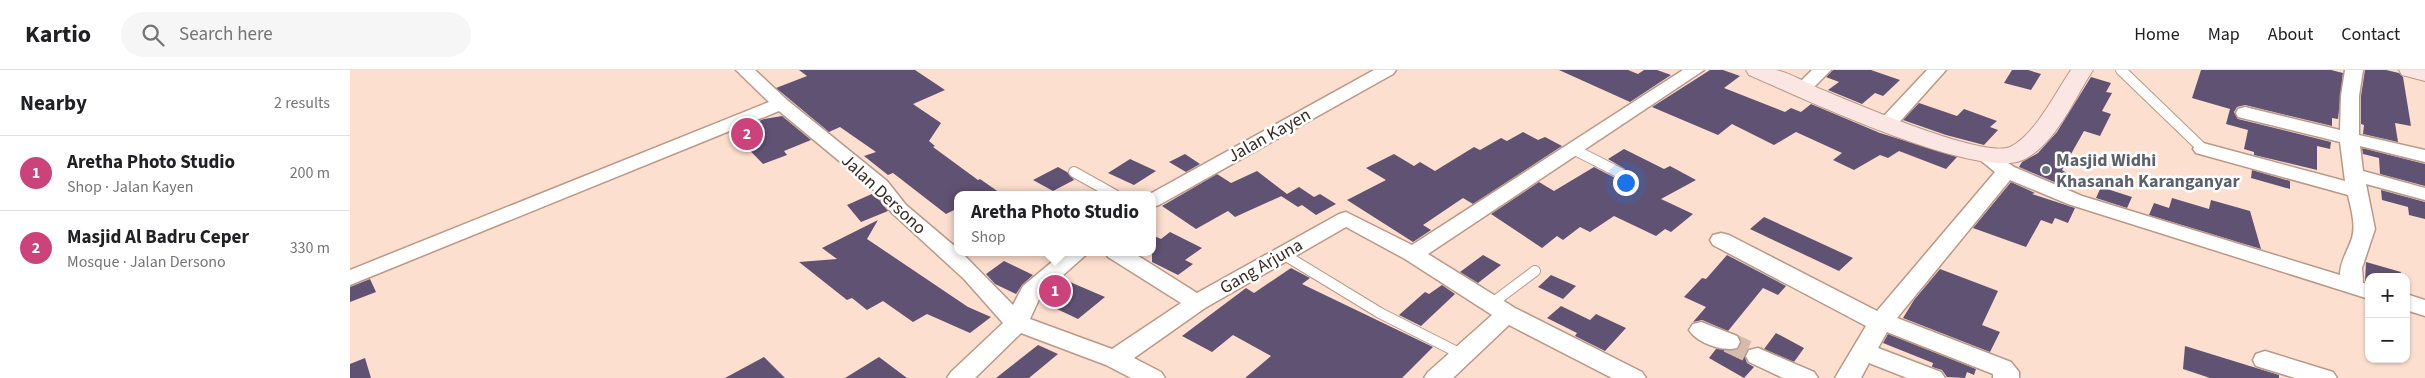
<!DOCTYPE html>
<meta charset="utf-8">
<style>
body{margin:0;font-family:"Source Sans 3",sans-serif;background:#f6f6f6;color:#202124}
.controls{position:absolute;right:15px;bottom:15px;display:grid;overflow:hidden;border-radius:10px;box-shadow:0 1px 4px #0004}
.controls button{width:45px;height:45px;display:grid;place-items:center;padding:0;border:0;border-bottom:1px solid #e0e0e0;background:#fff;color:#202124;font:25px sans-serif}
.you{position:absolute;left:1275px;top:112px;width:18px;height:18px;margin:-12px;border:4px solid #fff;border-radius:50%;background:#1a73e8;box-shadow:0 0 0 8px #1a73e833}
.badge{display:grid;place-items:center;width:32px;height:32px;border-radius:50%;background:#cc437c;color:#fff;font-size:16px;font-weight:700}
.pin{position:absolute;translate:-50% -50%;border:2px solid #fff;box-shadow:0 1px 5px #0006}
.popup{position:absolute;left:604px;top:121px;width:202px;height:65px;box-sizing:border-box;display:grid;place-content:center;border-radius:10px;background:#fff;filter:drop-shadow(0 1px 4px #0005);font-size:16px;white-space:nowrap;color:#757577}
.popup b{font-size:19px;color:#202124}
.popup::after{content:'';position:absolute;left:50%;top:100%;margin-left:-10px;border:10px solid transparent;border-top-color:#fff}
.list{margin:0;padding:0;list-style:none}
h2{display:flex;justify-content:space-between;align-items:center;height:65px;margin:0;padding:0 20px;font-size:21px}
h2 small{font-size:16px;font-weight:400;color:#757577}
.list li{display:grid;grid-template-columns:32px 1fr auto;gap:15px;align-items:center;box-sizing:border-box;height:75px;padding:0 20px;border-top:1px solid #e0e0e0}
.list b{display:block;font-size:19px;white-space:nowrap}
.list p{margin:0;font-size:16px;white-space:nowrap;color:#757577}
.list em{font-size:16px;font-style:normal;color:#757577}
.icon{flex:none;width:28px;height:28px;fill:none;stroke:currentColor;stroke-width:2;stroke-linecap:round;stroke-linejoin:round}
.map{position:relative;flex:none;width:2075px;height:308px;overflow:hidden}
header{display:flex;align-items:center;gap:30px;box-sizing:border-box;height:70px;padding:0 25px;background:#fff;border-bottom:1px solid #e0e0e0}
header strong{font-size:24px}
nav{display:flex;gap:28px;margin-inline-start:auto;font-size:18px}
.search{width:350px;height:45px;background:#f6f6f6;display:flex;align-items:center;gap:12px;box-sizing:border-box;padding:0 18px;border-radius:28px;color:#757577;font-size:19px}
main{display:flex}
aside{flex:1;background:#fff}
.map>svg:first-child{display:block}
</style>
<header>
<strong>Kartio</strong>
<div class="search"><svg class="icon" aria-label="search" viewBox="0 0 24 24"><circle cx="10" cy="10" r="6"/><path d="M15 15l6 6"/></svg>Search here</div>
<nav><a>Home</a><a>Map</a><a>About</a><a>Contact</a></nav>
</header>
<main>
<aside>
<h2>Nearby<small>2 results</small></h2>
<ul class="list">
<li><span class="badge">1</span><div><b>Aretha Photo Studio</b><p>Shop · Jalan Kayen</p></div><em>200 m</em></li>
<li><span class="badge">2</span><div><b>Masjid Al Badru Ceper</b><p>Mosque · Jalan Dersono</p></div><em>330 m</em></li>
</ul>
</aside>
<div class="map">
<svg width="2075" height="308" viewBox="0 0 2075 308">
<rect width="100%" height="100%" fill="#fddfcf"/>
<!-- building -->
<g fill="#605273">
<path d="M449,0H565L595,20L563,34L591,53L579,71L585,76L583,77L628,110L630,109L653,125H608V138L596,144L543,103L538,105L514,86L526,82L490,57L479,62L426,18L457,6Z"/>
<path d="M1209,0H1278L1288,4L1294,0H1307L1321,5L1280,32Z"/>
<path d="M1360,0H1373L1390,6L1374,18L1435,42L1441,38L1451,42L1461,34L1530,63L1607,87L1596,99L1549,81L1538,88L1530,85L1504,100L1483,90L1492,83L1446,62L1424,75L1382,54L1368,65L1302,37Z"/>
<path d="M1483,0H1521L1550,10L1533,26L1525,23L1512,34L1478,20L1489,12L1476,7Z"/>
<path d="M1662,0H1678L1691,4L1681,20L1654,13Z"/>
<path d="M1851,0H1981L1993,3L1988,49L1982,48V56L1895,35L1887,37L1884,42L1888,49L1981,72L1980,79L1967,76V100L1904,85V82L1894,79L1898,60L1876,54L1880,39L1842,28Z"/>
<path d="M2015,0H2036L2049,3L2053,7L2061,56L2045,53L2048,72L2013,64L2014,55L2011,54V26Z"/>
<path d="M1741,7L1761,13L1756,22L1762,23L1752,41L1761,44L1750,66L1734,61L1712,100L1726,109L1709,114L1669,97L1672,92L1688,83L1707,62Z"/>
<path d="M1569,33L1607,46L1614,39L1647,51L1640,57L1648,60L1634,75L1596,65L1553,50Z"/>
<path d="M432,46L461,70L434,81L437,85L413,94L382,62L414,49Z"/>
<path d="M1173,62L1188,70L1195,67L1212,76L1123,134L1113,128L1073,155L1081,160L1063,172L997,130L1036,110L1016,98L1044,84L1064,96L1070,92L1085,101L1124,77L1130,80L1151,68L1157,71Z"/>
<path d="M2012,78L2075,94V116L2030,104L2029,88L2013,84Z"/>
<path d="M1274,79L1314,99L1320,96L1346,110L1311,129L1343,144L1321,162L1315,159L1306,166L1264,146L1240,162L1230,157L1213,170L1207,166L1192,178L1141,144L1189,112L1204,121L1244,97L1267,109H1273L1276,106L1275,99L1258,89Z"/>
<path d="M835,84L850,94L836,102L819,92Z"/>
<path d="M780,89L806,101L784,115L758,103Z"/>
<path d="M708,97L717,102L724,110L703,121L683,110Z"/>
<path d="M1902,100L1940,111V119L1901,108Z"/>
<path d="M907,101L937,124L949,117L964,127L970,124L986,134L966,145L952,135L948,137L931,126L936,124L885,147L878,141L846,159L812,136L867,104L881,113Z"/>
<path d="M1661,112L1685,123L1682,124L1725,138L1718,153L1705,148L1702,154L1691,150L1676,177L1623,158Z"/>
<path d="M1751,117L1782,127L1777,138L1746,128Z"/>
<path d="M2031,120L2075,132V149L2059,145L2058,137L2032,130Z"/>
<path d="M524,123L538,141L511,152L497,135Z"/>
<path d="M1822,128L1859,139L1861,130L1900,141L1911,179L1799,145L1804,133L1819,138Z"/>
<path d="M1414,147L1503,188L1489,201L1400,159Z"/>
<path d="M528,150L517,169L618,237L641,247L620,263L577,244L563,252L533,231L517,240L502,228L497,230L449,192L487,189L472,178Z"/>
<path d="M820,162L852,178L835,190L843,194L828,205L802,192V165L811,169Z"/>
<path d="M1133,185L1151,195L1128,213L1110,202Z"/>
<path d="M1377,185L1436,216L1428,225L1413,218L1378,261L1352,250L1343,252L1356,237L1334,227L1352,208L1356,209Z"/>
<path d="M654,191L683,205L672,215L666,224L645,214L636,204Z"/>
<path d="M2016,192L2051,202L2050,207H2019V212L2015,211Z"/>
<path d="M941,198L960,208L952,214L1083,277L1052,308H895L921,286L883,265L862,282L832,266L896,218L904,223Z"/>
<path d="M1590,199L1648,221L1632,255L1650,262L1640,282L1553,248L1564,230Z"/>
<path d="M1201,205L1226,216L1213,229L1188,217Z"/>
<path d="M20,209L26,222L0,232V217Z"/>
<path d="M713,209L755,227L728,249L690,231L693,226Z"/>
<path d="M1092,215L1105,224L1071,256L1049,245L1075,222L1079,224Z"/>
<path d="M1211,236L1240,250L1246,244L1276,258L1255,281L1225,266L1227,263L1197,248Z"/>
<path d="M1426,263L1454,278L1444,292L1414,279Z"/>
<path d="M1538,264L1626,299L1624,305L1617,302L1615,308L1597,307L1592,300L1582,297L1583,293L1533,273Z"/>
<path d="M688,275L708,284L679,308H646Z"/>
<path d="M1835,276L1929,305V308H1860L1833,299Z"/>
<path d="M1366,279L1384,280L1394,285L1397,293L1404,297L1394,308L1359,288Z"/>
<path d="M414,287L435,308H375Z"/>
<path d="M529,287L557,308H495Z"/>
<path d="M15,288L21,308H0V294Z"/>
</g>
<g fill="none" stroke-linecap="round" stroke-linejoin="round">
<!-- street-tunnel -->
<path stroke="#d6bbad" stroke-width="21" stroke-dasharray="21 11" stroke-linecap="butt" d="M1378,272L1408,286"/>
<!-- lane casing -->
<g stroke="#bb9886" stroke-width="12">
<g id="lane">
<path d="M1771,0L1853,79"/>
<path d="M1223,79L1270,103"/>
<path d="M724,102L765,125"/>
<path d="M933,184L1030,243L1113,285"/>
<path d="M1141,234L1185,201"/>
</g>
</g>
<!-- street casing -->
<g stroke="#bb9886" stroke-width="3">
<g id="street">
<path d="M386,0H405L437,30L537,111L556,135L608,179V182H611L663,235L673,216L714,182H739L691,225L680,249L762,279L831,233L758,187L755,182H782L847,223L989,144L996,142L1062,175L1333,0H1354L1078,184L1165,238L1292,302L1296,308H1262L1159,255L1103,308H1074L1078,302L1142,245L1055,189L996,157L855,238L784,288L811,302L815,308H781L756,295L671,263L625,308H597L601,302L653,253L614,209L542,143L523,119L429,41L0,215V200L419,32Z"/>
<path d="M1024,0H1046L1043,4L809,135L802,137V125H798Z"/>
<path d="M1462,0H1481L1459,22H1447L1444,18Z"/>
<path d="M1577,0H1596L1545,57H1531L1529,53L1531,49Z"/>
<path d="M1995,0H2013L2009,26V65L2075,80V92L2010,76L2013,101L2075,118V130L2016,114L2025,159L2012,198L2013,213L2019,214V229L1718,134L1660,110L1547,248L1661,292L1669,302V308H1643V304L1537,262L1528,278L1591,302L1595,308H1557L1519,293L1511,308H1485L1516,256L1363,175L1360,170L1363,165L1371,163L1379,165L1527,241L1645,102L1624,85L1627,81L1634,79L1641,81L1664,97L1732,126L1990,205C1990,191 1998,181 2002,168C2006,154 2001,139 1998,125L1846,83L1843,79L1846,75L1853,73L1995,111L1990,72L1888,47L1886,43L1888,39L1895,37L1990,60L1991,26Z"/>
<path d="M2056,224L2075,230V246L2056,240Z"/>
<path d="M1351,252L1387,266L1390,272L1387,278C1373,282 1347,273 1339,260L1343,254Z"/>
<path d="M1408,278L1464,302L1468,308H1433L1399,292L1396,286L1399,280Z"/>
<path d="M1915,281L1983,302L1987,308H1945L1906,296L1903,290L1906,284Z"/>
</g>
</g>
<!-- secondary casing -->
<g stroke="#bb9886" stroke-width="2">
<g id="secondary">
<path d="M1396,0C1405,0 1417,0 1426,0C1440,3 1455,12 1468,18C1500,31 1632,89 1660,77C1685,65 1705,23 1721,0H1743C1724,29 1707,72 1675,89C1630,113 1448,26 1399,5Z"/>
<path d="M2049,0H2075V11L2052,5Z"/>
</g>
</g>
<!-- lane -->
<use href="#lane" stroke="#fff" stroke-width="10"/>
<!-- street -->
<use href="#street" fill="#fff" fill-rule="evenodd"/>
<!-- secondary -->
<use href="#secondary" fill="#fce6e4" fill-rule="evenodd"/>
</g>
<!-- markers -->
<circle fill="#6b7280" stroke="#fff" stroke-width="2" cx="1696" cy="100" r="5"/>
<g text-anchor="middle" stroke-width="5" stroke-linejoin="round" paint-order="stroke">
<!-- street labels -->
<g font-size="18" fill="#392b24" stroke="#fff">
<text transform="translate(919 65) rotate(-29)" y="6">Jalan Kayen</text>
<text transform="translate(534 124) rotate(43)" y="6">Jalan Dersono</text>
<text transform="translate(911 196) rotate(-30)" y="6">Gang Arjuna</text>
</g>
<!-- worship labels -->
<g font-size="18" font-weight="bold" fill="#5b616d" stroke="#fff" text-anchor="start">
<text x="1706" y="96">Masjid Widhi<tspan x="1706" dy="21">Khasanah Karanganyar</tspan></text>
</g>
</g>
</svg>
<div class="controls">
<button>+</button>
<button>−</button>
</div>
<div class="you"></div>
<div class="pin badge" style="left:705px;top:221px">1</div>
<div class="popup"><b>Aretha Photo Studio</b>Shop</div>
<div class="pin badge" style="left:397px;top:64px">2</div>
</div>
</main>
